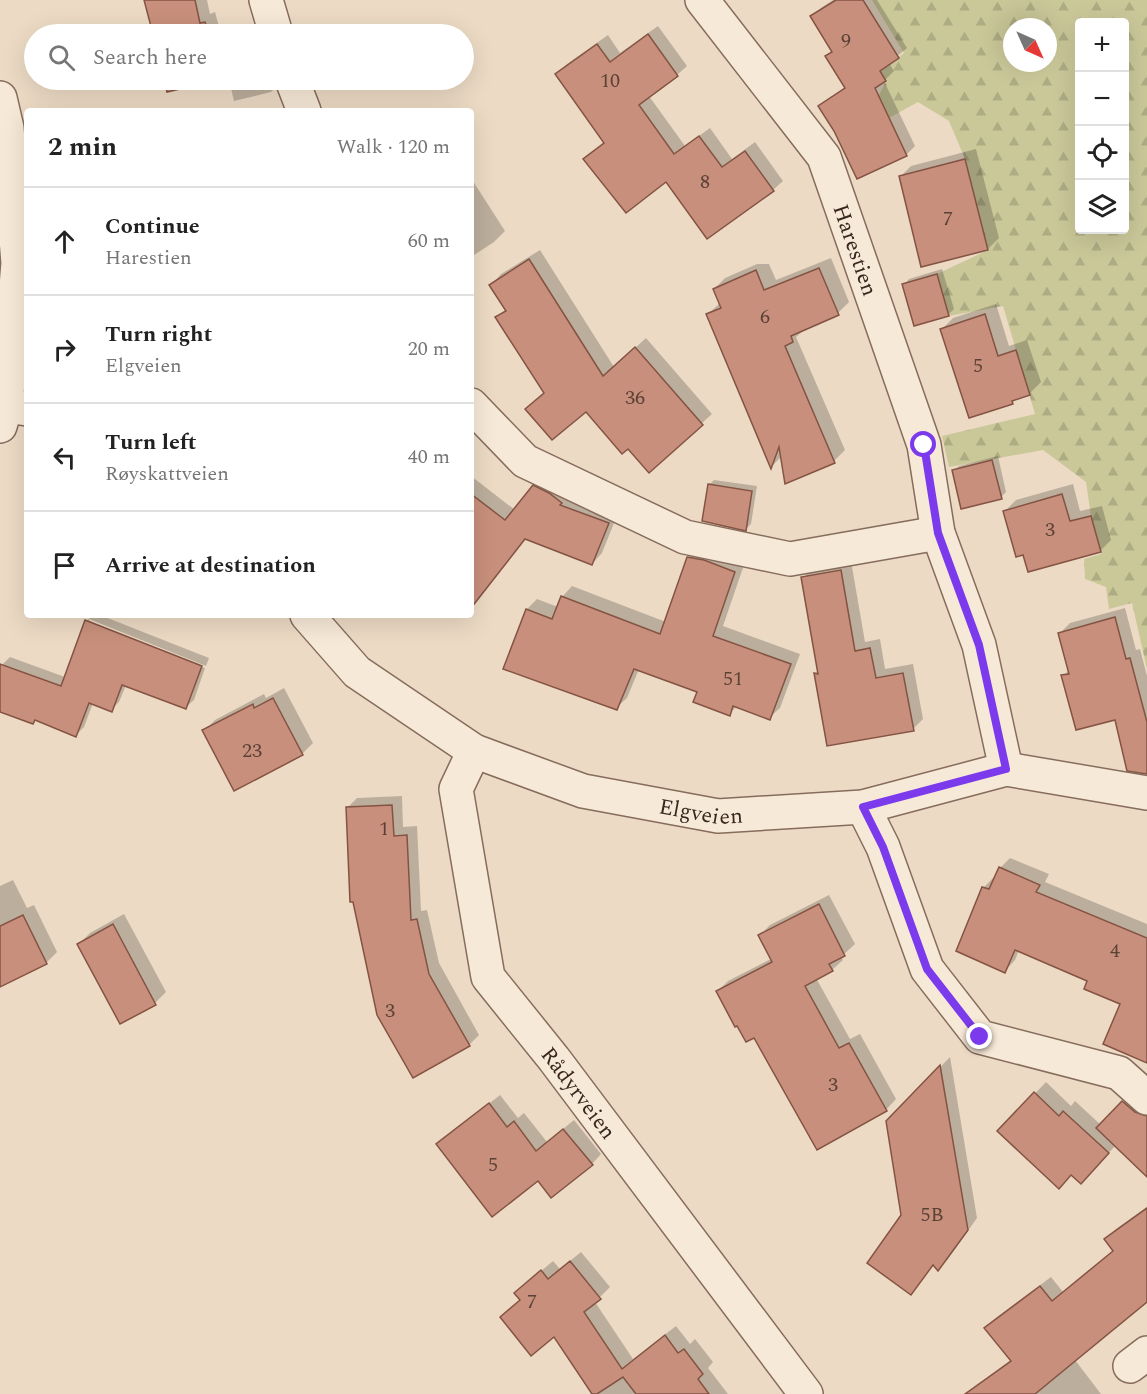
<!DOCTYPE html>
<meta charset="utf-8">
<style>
body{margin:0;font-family:Spectral,serif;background:#f6f6f6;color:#222}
.controls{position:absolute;right:18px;top:18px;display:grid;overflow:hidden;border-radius:6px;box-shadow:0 6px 24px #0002}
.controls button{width:54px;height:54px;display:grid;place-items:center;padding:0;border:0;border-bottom:2px solid #e0e0e0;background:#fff;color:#222;font:30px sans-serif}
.compass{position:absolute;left:1003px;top:18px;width:54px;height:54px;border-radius:50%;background:#fff;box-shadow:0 6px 24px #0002;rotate:135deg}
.stop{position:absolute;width:18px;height:18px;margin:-14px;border:4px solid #7c3aed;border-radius:50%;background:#fff}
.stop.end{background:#7c3aed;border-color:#fff;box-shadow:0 2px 6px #0008}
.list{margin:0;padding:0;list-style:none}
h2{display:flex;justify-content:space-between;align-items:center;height:78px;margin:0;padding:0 24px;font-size:26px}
h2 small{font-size:20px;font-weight:400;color:#767676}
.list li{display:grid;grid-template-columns:39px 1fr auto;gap:18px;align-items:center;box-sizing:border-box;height:108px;padding:0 24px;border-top:2px solid #e0e0e0}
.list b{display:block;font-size:22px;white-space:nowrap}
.list p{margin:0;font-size:20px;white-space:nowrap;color:#767676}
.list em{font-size:20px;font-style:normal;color:#767676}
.icon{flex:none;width:33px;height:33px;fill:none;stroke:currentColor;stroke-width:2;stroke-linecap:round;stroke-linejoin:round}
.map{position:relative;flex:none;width:1147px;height:1394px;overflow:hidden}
.search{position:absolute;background:#fff;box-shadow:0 6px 24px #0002;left:24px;top:24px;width:450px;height:66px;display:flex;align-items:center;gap:15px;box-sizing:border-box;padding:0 21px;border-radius:33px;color:#767676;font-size:22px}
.panel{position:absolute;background:#fff;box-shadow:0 6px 24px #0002;left:24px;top:108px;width:450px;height:510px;border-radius:6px}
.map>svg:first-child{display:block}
</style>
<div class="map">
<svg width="1147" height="1394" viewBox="0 0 1147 1394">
<defs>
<pattern id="forest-firs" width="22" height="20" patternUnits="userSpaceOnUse" patternTransform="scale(1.5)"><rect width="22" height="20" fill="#cac899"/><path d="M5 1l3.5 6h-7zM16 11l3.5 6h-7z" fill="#aeac83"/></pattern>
</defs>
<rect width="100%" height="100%" fill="#ecdac4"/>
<!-- forest -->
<path fill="url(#forest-firs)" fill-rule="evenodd" d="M872,0H1147V669L1132,603L1109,609L1106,587L1085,579L1084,559L1101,554L1091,516L1086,482L1043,450L949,467L942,436L1035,414L1003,306L949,316L937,274L988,250L965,159L949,121L918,102L889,118L868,117L886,81L880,71L904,53ZM1080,22H1124V230H1080ZM1012,27H1048V63H1012Z"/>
<!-- shadow -->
<g fill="#0003">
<path d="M148,0H207L210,14L215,12L221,34H154L146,3Z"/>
<path d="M833,0H877L907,48L889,63L894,71L884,81L915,146L906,155L835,130L820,106L846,86L827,56L833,50L812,16L821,8Z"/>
<path d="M658,26L687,66L677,75L649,96L685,146L710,128L732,159L755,142L783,181L773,190L666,180L585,159L605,141L557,74L567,64L608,35L620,53Z"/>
<path d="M165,80H211L168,90Z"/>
<path d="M229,80H274L276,87L271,92L234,101Z"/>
<path d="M976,149L999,238L988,249L900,177L911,166Z"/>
<path d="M471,178L505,231L494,242L471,257Z"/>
<path d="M540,250L614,367L646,338L712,414L649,471L628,447L586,410L527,409L545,392L497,318L506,309L491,285L501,274Z"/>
<path d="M831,258L849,302L838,313L804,330L796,337L845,450L834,461L782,456L772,466L708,314L720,303L714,289L725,278L757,264H769L776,280Z"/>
<path d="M942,269L954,309L949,314L915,324L904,285L909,279Z"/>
<path d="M996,304L1009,346L1027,340L1041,382L1030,393L1018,397L1012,403L942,329L953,318Z"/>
<path d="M998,456L1006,492L1001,497L954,471L959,466Z"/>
<path d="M471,476L515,510L544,476L618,513L602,553L592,564L526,538L487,585L471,572Z"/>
<path d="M714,480L757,486L751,524L746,529L709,485Z"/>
<path d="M1073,484L1080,511L1102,506L1111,540L1100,551L1024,553L1005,511L1016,500Z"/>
<path d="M698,547L745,562L723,626L800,654L780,708L769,718L737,706L729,714L699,691L639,669L627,698L616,708L527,609L537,599L558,607L562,597L572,586L666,622L688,557Z"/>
<path d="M851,561L865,642L880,639L885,669L913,664L923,719L913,729L828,745L815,673L819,670L803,578L813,568Z"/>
<path d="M1125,608L1136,650L1140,649L1147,676V753L1116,718L1063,676L1069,670L1060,633L1070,623Z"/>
<path d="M92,615H100L209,658L206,666L89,619V623L205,668L194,700L186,707L126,685L119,702L111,710L93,703L84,727L76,735L36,719L33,722L0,710V669L2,665L10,657L65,677L87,621Z"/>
<path d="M284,688L313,743L302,754L204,731L215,720L264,694L266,698Z"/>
<path d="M402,796L403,827L417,826L421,911L427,910L439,963L479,1035L469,1045L413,1076L347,808L357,798Z"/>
<path d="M1010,858L1049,874L1045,882L1147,924V1039L1122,1003L1089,980L1019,950L1015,960L1005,971L958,951L984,887L994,877L996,878L1000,868Z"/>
<path d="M13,880L27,908L34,905L57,952L46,963L0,985V886Z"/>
<path d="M829,895L855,944L841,957L843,960L832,970L816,978L850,1039L860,1034L896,1099L886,1110L755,1036L718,991L728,981L771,959L759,936L770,925Z"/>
<path d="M124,914L166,992L155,1003L79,944L90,933Z"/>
<path d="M950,1057L977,1218L948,1259L938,1269L934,1264L911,1293L903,1216L888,1121Z"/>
<path d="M1046,1082L1071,1106L1075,1101L1101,1125L1128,1097L1147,1111V1137L1116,1145L1092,1171L1072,1173L999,1131Z"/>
<path d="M500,1095L518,1118L524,1113L547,1142L574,1120L601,1154L592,1164L538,1179L438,1144Z"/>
<path d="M1147,1207V1300L1075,1360L1101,1394H965L1012,1359L986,1328L996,1318L1051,1277L1063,1292L1114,1250L1106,1239L1116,1229Z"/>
<path d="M581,1252L610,1287L595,1302L633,1359L676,1326L690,1344L695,1339L713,1362L708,1368L728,1394H594L555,1334L502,1317L521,1299L527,1283L553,1261L560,1269Z"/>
</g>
<!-- building -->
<g fill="#c8907c" stroke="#845343" stroke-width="1.5">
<path d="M144,0H195L200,23L205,22L209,34H153Z"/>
<path d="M836,0H863L899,58L880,71L886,81L875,88L907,156L857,179L834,131L818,106L845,88L825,56L832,52L810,16Z"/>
<path d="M648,34L678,76L639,105L674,154L699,136L722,167L745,151L774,191L707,239L666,182L626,213L583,159L604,143L555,74L597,44L610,62Z"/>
<path d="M164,80H217L167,92Z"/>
<path d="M965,159L988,250L921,267L899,176Z"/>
<path d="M529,259L603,376L635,347L703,425L649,473L628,449L622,454L586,412L552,440L525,409L544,393L495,317L506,311L489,285Z"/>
<path d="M819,268L839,315L791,336L793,342L785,346L835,463L785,484L779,447L771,469L706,314L721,308L713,289L756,270L764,290Z"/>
<path d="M937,274L949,316L914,326L902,284Z"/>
<path d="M985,314L998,356L1016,350L1030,395L1012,401L1013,404L969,418L940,329Z"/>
<path d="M992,460L1002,499L961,509L952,470Z"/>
<path d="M708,484L752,491L746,531L702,521Z"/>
<path d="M533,485L549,493L562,503L560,505L609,523L592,565L525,539L471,608V494L505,520Z"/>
<path d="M1062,494L1070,521L1091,516L1101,552L1028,572L1023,555L1016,557L1003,511Z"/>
<path d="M687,557L704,560L735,572L713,636L791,664L770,720L733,706L730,716L693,702L697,692L634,669L617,710L503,669L526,609L552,619L561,596L660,634Z"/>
<path d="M841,570L855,651L870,648L876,678L903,673L914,731L827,746L814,673L818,674L801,577Z"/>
<path d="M1115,617L1126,659L1130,658L1147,722V774L1127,771L1115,720L1076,730L1061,675L1069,674L1058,633Z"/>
<path d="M85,620L202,666L186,709L122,685L112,712L89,703L76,737L35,720L33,724L0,712V664L61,686Z"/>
<path d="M273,698L303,755L234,791L202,730L253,704L254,708Z"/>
<path d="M392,805L394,836L407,835L411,920L417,919L429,974L470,1046L413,1078L377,1015L353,902H350L346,807Z"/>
<path d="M999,867L1040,885L1036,892L1147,938V1063L1103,1044L1120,1004L1084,989L1087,981L1015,950L1005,973L956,951L982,887L989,889Z"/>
<path d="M819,904L845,956L829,964L833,971L805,986L839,1048L849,1043L887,1111L817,1150L754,1038L746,1042L737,1026L735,1027L716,991L772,962L758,935Z"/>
<path d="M23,915L47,964L0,987V926Z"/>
<path d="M113,924L156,1005L120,1024L77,944Z"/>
<path d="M940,1065L968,1230L938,1271L933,1265L911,1295L867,1263L901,1215L886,1121Z"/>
<path d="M1034,1092L1059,1116L1063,1111L1109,1153L1081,1184L1071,1175L1059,1189L997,1131Z"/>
<path d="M1122,1101L1135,1112L1147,1116V1177L1096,1128Z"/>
<path d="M489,1103L507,1127L514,1121L536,1151L563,1129L593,1165L551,1198L538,1181L492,1217L436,1144Z"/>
<path d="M1147,1208V1302L1035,1394H965L1011,1361L984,1328L1040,1286L1052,1301L1113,1251L1104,1239Z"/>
<path d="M570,1261L601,1299L584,1312L622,1369L665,1335L678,1353L684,1349L703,1374L698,1379L709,1394H636L623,1377L597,1394H592L554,1337L531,1356L500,1317L520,1300L514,1293L541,1270L548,1279Z"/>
</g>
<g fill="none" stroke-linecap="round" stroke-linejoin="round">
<!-- minor casing -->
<g stroke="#866c5c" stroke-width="36">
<g id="minor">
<path d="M266,0L276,34"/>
<path id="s1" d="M702,0L824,157L924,445L938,533L979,645L1006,769"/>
<path d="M292,80L304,111"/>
<path d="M471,405L525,461L685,537L790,559L938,533"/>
<path d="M6,406L27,409"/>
<path id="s2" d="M307,615L357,672L474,751L583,791L718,816L863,807L1006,769L1147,793"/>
<path id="s3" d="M474,751L456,789L488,977L554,1059L806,1394"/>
<path d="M863,807L883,847L927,969L980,1037L1119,1073L1147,1098"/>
<path d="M1130,1366L1147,1353"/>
</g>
</g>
<!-- tertiary casing -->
<g stroke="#866c5c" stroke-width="36">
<path id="tertiary" d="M0,98L7,128L18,263L6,406L0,426"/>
</g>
<!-- minor -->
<use href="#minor" stroke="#f7e9d7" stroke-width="33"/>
<!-- tertiary -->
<use href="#tertiary" stroke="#f7e9d7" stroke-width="33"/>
</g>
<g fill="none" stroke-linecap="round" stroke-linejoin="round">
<!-- route -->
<path stroke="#7c3aed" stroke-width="8" d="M924,445L938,533L979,645L1006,769L863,807L883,847L927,969L980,1037"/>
</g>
<g text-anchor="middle" stroke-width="4.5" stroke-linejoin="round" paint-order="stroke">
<!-- number labels -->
<g font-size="20" fill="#5b4136">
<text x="846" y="47">9</text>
<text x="610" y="87">10</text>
<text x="705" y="188">8</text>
<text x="948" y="225">7</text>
<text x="765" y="323">6</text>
<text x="978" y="372">5</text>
<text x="635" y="404">36</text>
<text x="1050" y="536">3</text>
<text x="733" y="685">51</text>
<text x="252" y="757">23</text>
<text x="384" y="835">1</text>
<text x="1115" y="957">4</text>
<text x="390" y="1017">3</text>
<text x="833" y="1091">3</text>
<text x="493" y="1171">5</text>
<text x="932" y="1221">5B</text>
<text x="532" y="1308">7</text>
</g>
<!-- street labels -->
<g font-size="22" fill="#37271f" stroke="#f4e6d4">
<text dy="8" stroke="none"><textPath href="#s1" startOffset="297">Harestien</textPath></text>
<text dy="8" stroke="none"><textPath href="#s2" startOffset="453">Elgveien</textPath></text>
<text dy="8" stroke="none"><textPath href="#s3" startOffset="380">Rådyrveien</textPath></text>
</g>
</g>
</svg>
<div class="controls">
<button>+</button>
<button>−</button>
<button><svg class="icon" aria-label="locate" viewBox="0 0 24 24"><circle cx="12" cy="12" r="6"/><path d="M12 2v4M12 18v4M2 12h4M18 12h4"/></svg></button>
<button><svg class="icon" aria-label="layers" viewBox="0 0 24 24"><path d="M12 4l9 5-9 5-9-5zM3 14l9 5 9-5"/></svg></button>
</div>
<svg class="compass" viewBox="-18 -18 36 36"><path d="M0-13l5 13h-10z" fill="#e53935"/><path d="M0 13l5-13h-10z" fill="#767676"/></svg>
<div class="stop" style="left:924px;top:445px"></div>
<div class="stop end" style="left:980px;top:1037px"></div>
<div class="search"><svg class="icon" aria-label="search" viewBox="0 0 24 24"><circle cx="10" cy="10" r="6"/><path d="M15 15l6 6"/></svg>Search here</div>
<section class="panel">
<h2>2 min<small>Walk · 120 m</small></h2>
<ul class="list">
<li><svg class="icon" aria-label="ahead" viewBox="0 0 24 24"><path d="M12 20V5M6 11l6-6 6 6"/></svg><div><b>Continue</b><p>Harestien</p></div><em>60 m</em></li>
<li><svg class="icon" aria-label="right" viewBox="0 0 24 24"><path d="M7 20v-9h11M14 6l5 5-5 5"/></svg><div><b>Turn right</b><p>Elgveien</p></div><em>20 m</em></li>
<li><svg class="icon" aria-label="left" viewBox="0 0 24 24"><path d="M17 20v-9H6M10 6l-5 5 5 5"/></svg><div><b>Turn left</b><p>Røyskattveien</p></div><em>40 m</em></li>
<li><svg class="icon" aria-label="arrive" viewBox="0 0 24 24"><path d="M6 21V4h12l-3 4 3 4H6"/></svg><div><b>Arrive at destination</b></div></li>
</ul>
</section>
</div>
